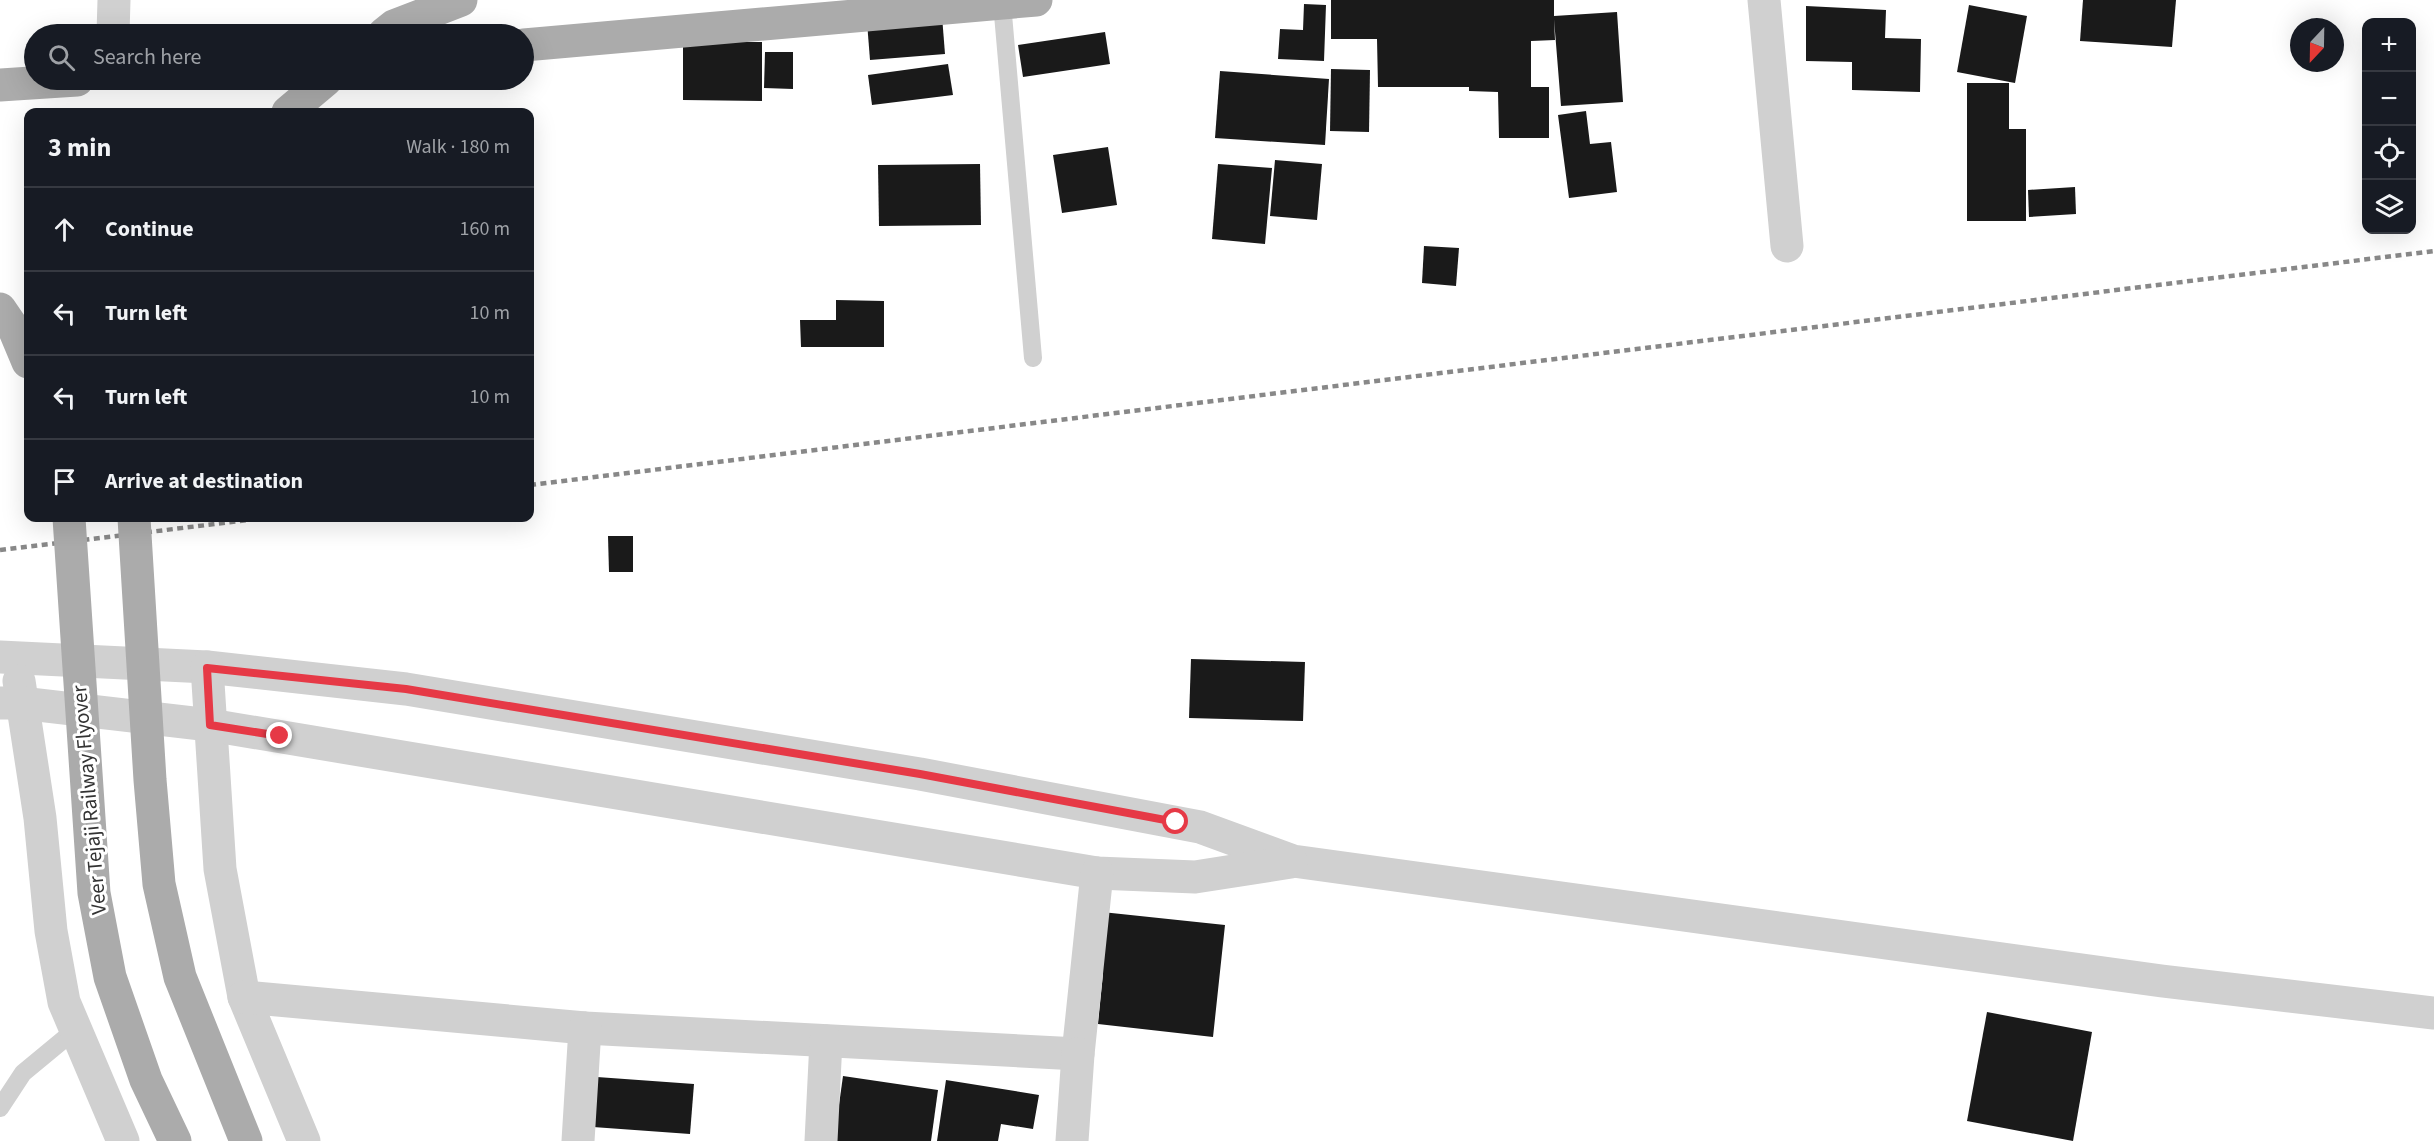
<!DOCTYPE html>
<meta charset="utf-8">
<style>
body{margin:0;font-family:"Source Sans 3",sans-serif;background:#242831;color:#f1f3f6}
.controls{position:absolute;right:18px;top:18px;display:grid;overflow:hidden;border-radius:12px;box-shadow:0 6px 24px #0002}
.controls button{width:54px;height:54px;display:grid;place-items:center;padding:0;border:0;border-bottom:2px solid #363941;background:#171b24;color:#f1f3f6;font:30px sans-serif}
.compass{position:absolute;left:2290px;top:18px;width:54px;height:54px;border-radius:50%;background:#171b24;box-shadow:0 6px 24px #0002;rotate:202deg}
.stop{position:absolute;width:18px;height:18px;margin:-14px;border:4px solid #e63946;border-radius:50%;background:#fff}
.stop.end{background:#e63946;border-color:#fff;box-shadow:0 2px 6px #0008}
.list{margin:0;padding:0;list-style:none}
h2{display:flex;justify-content:space-between;align-items:center;height:78px;margin:0;padding:0 24px;font-size:26px}
h2 small{font-size:20px;font-weight:400;color:#9ea1a6}
.list li{display:grid;grid-template-columns:39px 1fr auto;gap:18px;align-items:center;box-sizing:border-box;height:84px;padding:0 24px;border-top:2px solid #363941}
.list b{display:block;font-size:22px;white-space:nowrap}
.list em{font-size:20px;font-style:normal;color:#9ea1a6}
.icon{flex:none;width:33px;height:33px;fill:none;stroke:currentColor;stroke-width:2;stroke-linecap:round;stroke-linejoin:round}
.map{position:relative;flex:none;width:2434px;height:1141px;overflow:hidden}
.search{position:absolute;background:#171b24;box-shadow:0 6px 24px #0002;left:24px;top:24px;width:510px;height:66px;display:flex;align-items:center;gap:15px;box-sizing:border-box;padding:0 21px;border-radius:33px;color:#9ea1a6;font-size:22px}
.panel{position:absolute;background:#171b24;box-shadow:0 6px 24px #0002;left:24px;top:108px;width:510px;height:414px;border-radius:12px}
.map>svg:first-child{display:block}
</style>
<div class="map">
<svg width="2434" height="1141" viewBox="0 0 2434 1141">
<rect width="100%" height="100%" fill="#fff"/>
<!-- building -->
<g fill="#1a1a1a">
<path d="M1331,0H1554V16L1617,12L1623,102L1561,106L1554,19L1555,40L1531,41V87H1549V138H1499L1498,92L1469,91V87H1378L1377,39H1331Z"/>
<path d="M2083,0H2176L2172,47L2080,41Z"/>
<path d="M1304,4L1326,5L1324,61L1278,59L1280,29L1303,30Z"/>
<path d="M1969,5L2027,16L2015,83L1957,72Z"/>
<path d="M1806,6L1886,10L1885,38L1921,39L1920,92L1852,90V62L1806,61Z"/>
<path d="M942,16L945,54L870,60L867,22Z"/>
<path d="M1105,32L1110,64L1023,77L1018,45Z"/>
<path d="M683,42H762V101L683,100Z"/>
<path d="M765,52H793V89L764,88Z"/>
<path d="M948,64L953,95L872,105L868,75Z"/>
<path d="M1331,69L1370,70L1369,132L1330,131Z"/>
<path d="M1220,71L1329,79L1325,145L1215,138Z"/>
<path d="M1967,83H2009V129H2026V221H1967Z"/>
<path d="M1586,111L1590,144L1611,142L1617,192L1569,198L1558,115Z"/>
<path d="M1108,147L1117,205L1062,213L1053,155Z"/>
<path d="M1275,160L1322,164L1317,220L1270,216Z"/>
<path d="M980,164L981,225L879,226L878,165Z"/>
<path d="M1218,164L1272,168L1265,244L1212,239Z"/>
<path d="M2075,187L2076,214L2029,217L2028,190Z"/>
<path d="M1424,246L1459,248L1456,286L1422,283Z"/>
<path d="M836,300L884,301V347H801L800,320H836Z"/>
<path d="M608,536H633V572H609Z"/>
<path d="M1191,659L1305,662L1303,721L1189,718Z"/>
<path d="M1102,912L1225,925L1213,1037L1098,1024L1103,974H1095Z"/>
<path d="M1987,1012L2092,1032L2073,1141L1967,1121Z"/>
<path d="M843,1076L938,1090L931,1141H834Z"/>
<path d="M597,1077L694,1084L690,1134L593,1127Z"/>
<path d="M946,1080L1039,1095L1033,1129L1001,1124L998,1141H937Z"/>
</g>
<g fill="none" stroke-linecap="round" stroke-linejoin="round">
<!-- service -->
<g stroke="#d0d0d0" stroke-width="18">
<path d="M1002,3L1033,358"/>
<path d="M0,1108L23,1073L75,1030"/>
</g>
<!-- minor -->
<g stroke="#d0d0d0" stroke-width="33">
<path d="M1764,0L1787,246"/>
<path d="M113,34L114,0"/>
<path d="M0,657L207,667L406,689L920,774L1200,827L1293,861L2162,981L2434,1013"/>
<path d="M207,667L220,869L244,997L304,1141"/>
<path d="M19,681L40,818L51,931L64,1002L123,1141"/>
<path d="M0,703H21L210,725L1097,873L1195,877L1291,862"/>
<path d="M244,997L585,1028L1078,1054L1097,873"/>
<path d="M578,1141L585,1028"/>
<path d="M821,1141L826,1041"/>
<path d="M1072,1141L1078,1054"/>
</g>
<!-- primary -->
<g stroke="#ababab" stroke-width="33">
<path d="M384,34L394,26L461,0"/>
<path d="M524,45L1036,0"/>
<path d="M0,85L77,80"/>
<path d="M288,112L326,80"/>
<path d="M0,309L15,331L28,362"/>
</g>
<!-- rail -->
<g stroke="#888" stroke-width="4.5" stroke-dasharray="6 4.5" stroke-linecap="butt">
<path d="M530,485L2434,251"/>
<path d="M0,550L265,518"/>
</g>
<!-- primary-bridge -->
<g stroke="#ababab" stroke-width="33">
<path d="M69,518L94,893L110,977L146,1080L175,1141"/>
<path d="M134,518L150,780L159,884L180,977L246,1141"/>
</g>
</g>
<g fill="none" stroke-linecap="round" stroke-linejoin="round">
<!-- route -->
<path stroke="#e63946" stroke-width="8" d="M280,736L210,725L207,668L406,689L920,774L1176,822"/>
</g>
<g text-anchor="middle" stroke-width="6" stroke-linejoin="round" paint-order="stroke">
<!-- street labels -->
<g font-size="21" fill="#333" stroke="#fff">
<text transform="translate(89 800) rotate(-95)" y="7">Veer Tejaji Railway Flyover</text>
</g>
</g>
</svg>
<div class="controls">
<button>+</button>
<button>−</button>
<button><svg class="icon" aria-label="locate" viewBox="0 0 24 24"><circle cx="12" cy="12" r="6"/><path d="M12 2v4M12 18v4M2 12h4M18 12h4"/></svg></button>
<button><svg class="icon" aria-label="layers" viewBox="0 0 24 24"><path d="M12 4l9 5-9 5-9-5zM3 14l9 5 9-5"/></svg></button>
</div>
<svg class="compass" viewBox="-18 -18 36 36"><path d="M0-13l5 13h-10z" fill="#e53935"/><path d="M0 13l5-13h-10z" fill="#9ea1a6"/></svg>
<div class="stop" style="left:1176px;top:822px"></div>
<div class="stop end" style="left:280px;top:736px"></div>
<div class="search"><svg class="icon" aria-label="search" viewBox="0 0 24 24"><circle cx="10" cy="10" r="6"/><path d="M15 15l6 6"/></svg>Search here</div>
<section class="panel">
<h2>3 min<small>Walk · 180 m</small></h2>
<ul class="list">
<li><svg class="icon" aria-label="ahead" viewBox="0 0 24 24"><path d="M12 20V5M6 11l6-6 6 6"/></svg><div><b>Continue</b></div><em>160 m</em></li>
<li><svg class="icon" aria-label="left" viewBox="0 0 24 24"><path d="M17 20v-9H6M10 6l-5 5 5 5"/></svg><div><b>Turn left</b></div><em>10 m</em></li>
<li><svg class="icon" aria-label="left" viewBox="0 0 24 24"><path d="M17 20v-9H6M10 6l-5 5 5 5"/></svg><div><b>Turn left</b></div><em>10 m</em></li>
<li><svg class="icon" aria-label="arrive" viewBox="0 0 24 24"><path d="M6 21V4h12l-3 4 3 4H6"/></svg><div><b>Arrive at destination</b></div></li>
</ul>
</section>
</div>
